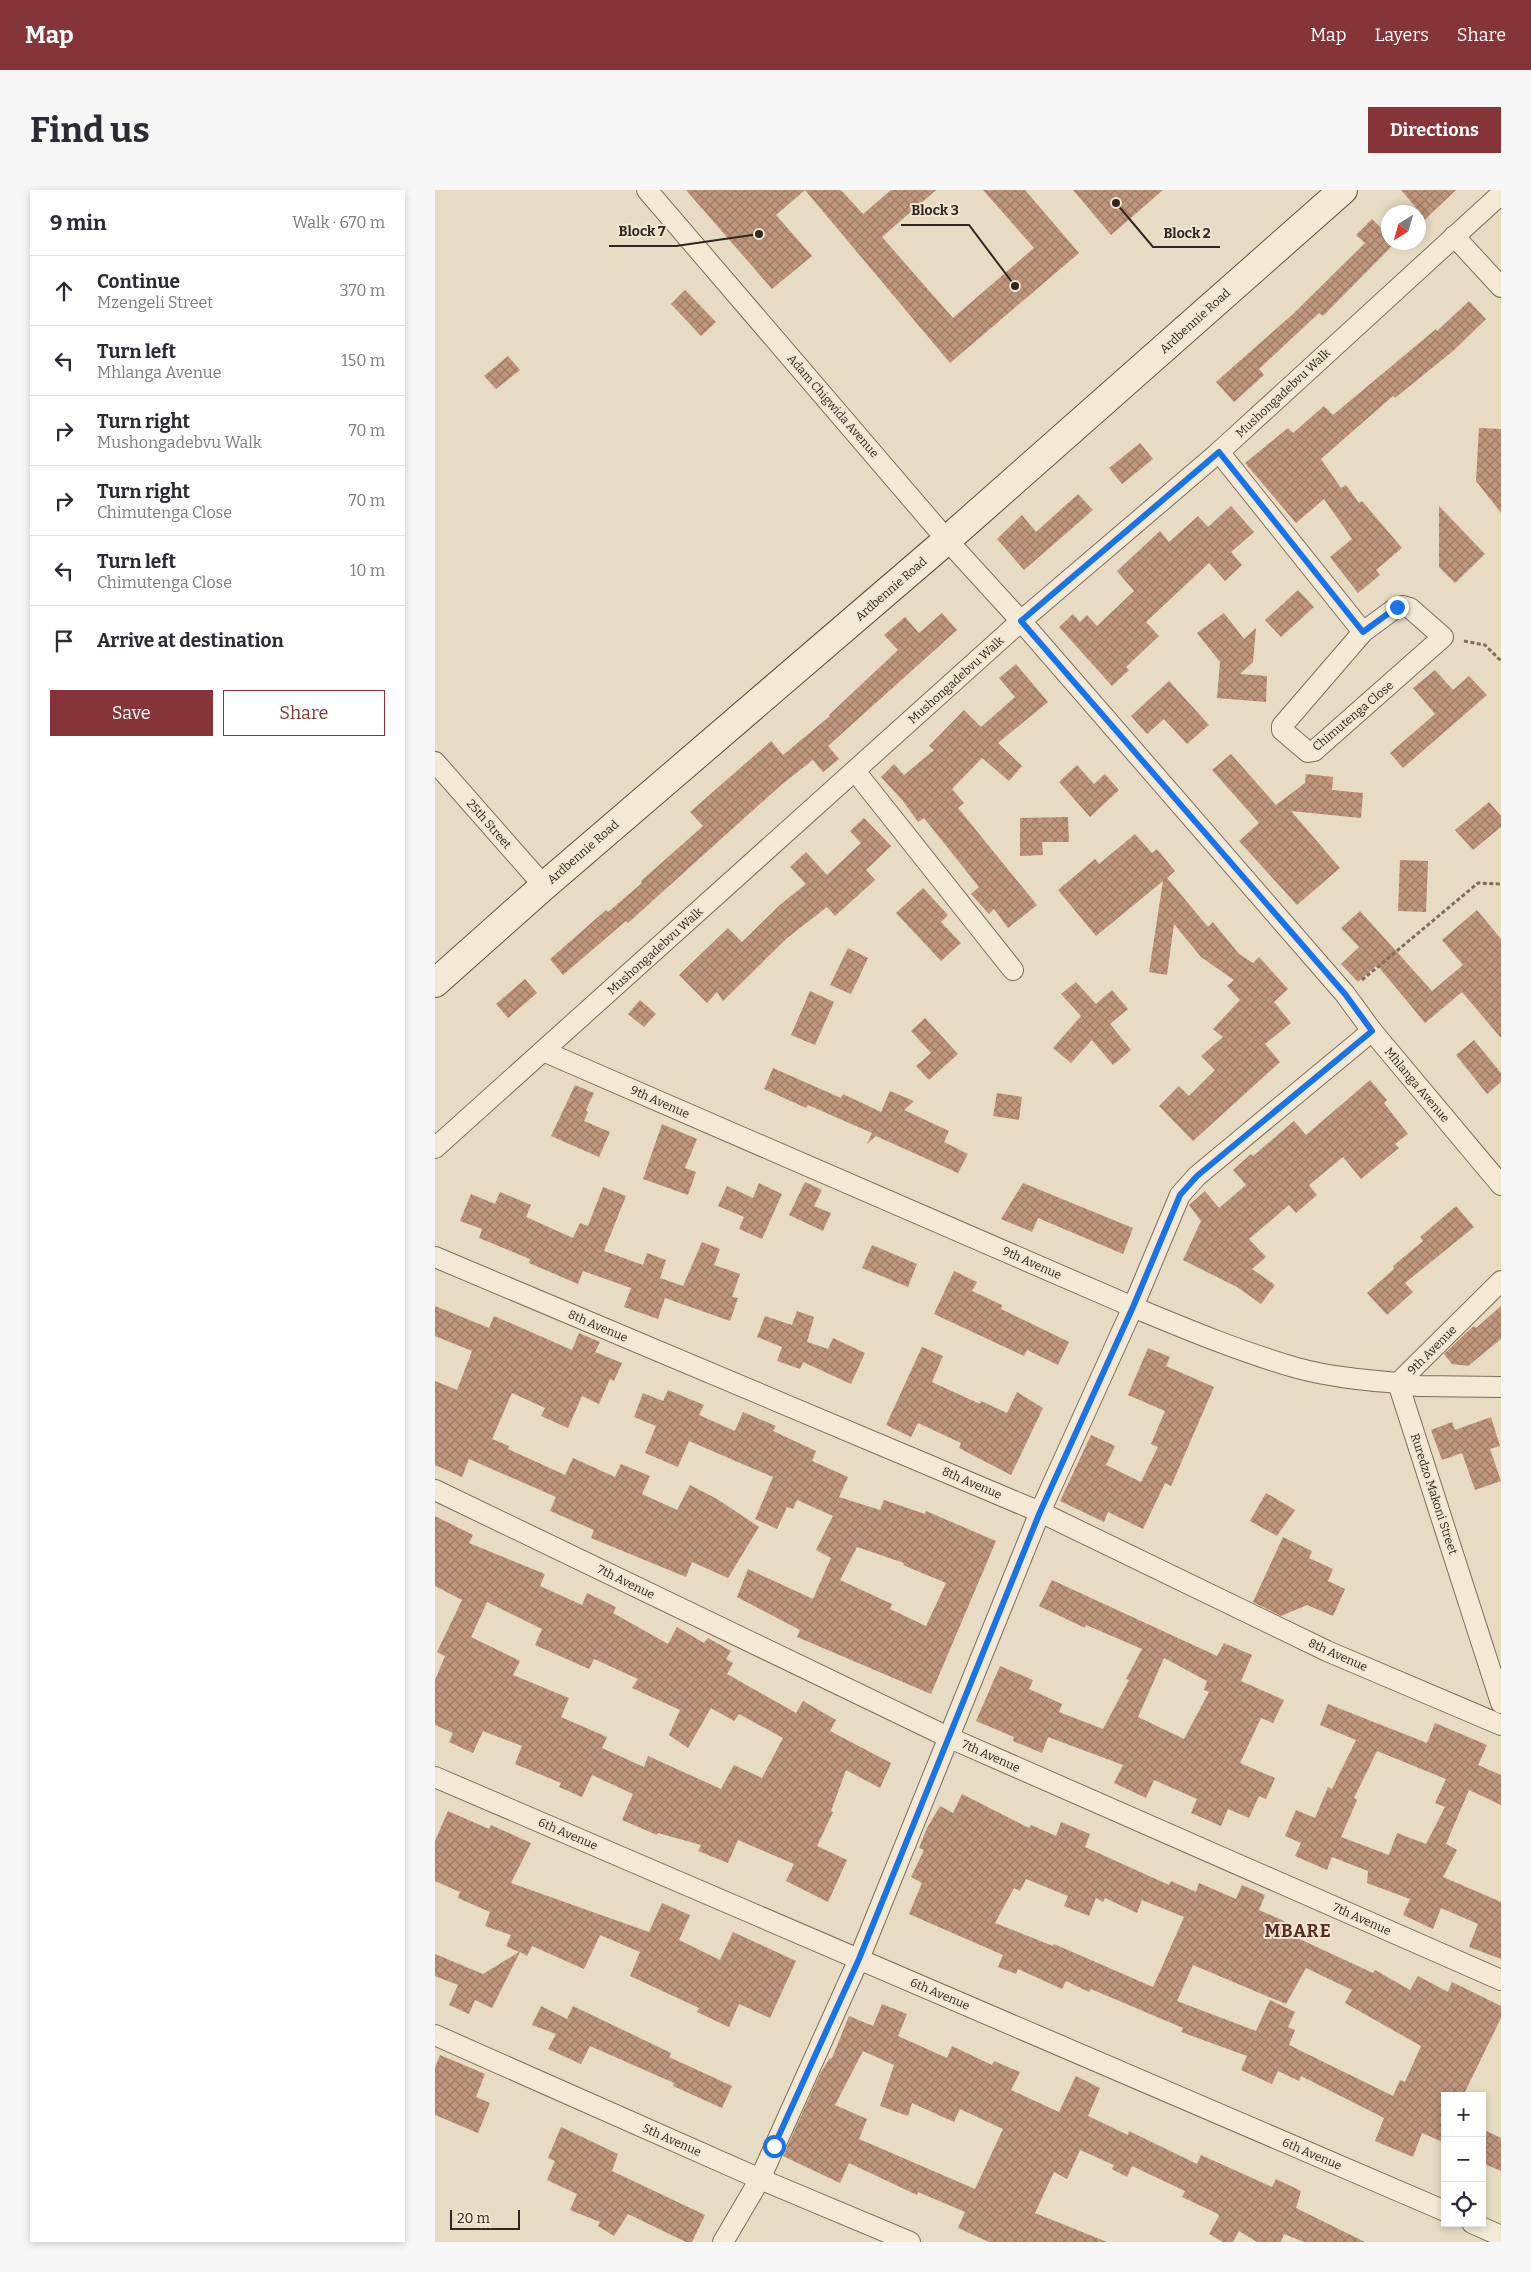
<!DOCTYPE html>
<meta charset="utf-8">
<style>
body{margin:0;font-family:Bitter,serif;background:#f7f7f7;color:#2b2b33}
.controls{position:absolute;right:15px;bottom:15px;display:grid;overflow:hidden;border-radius:0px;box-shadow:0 2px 8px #0003}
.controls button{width:45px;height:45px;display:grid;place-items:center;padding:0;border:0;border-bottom:1px solid #e1e1e2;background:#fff;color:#2b2b33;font:25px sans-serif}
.compass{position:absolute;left:946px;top:15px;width:45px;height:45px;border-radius:50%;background:#fff;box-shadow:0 2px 8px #0003;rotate:217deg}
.scale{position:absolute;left:15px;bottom:12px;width:70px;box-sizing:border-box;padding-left:5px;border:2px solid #30261e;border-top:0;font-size:14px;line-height:18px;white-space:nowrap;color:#30261e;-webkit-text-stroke:4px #f0e6d1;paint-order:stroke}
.stop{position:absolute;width:15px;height:15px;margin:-11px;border:4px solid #1a73e8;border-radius:50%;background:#fff}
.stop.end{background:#1a73e8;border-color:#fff;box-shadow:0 1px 5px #0008}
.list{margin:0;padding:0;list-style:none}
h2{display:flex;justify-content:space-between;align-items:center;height:65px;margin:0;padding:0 20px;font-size:21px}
h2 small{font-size:16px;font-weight:400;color:#7c7c81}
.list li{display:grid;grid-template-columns:32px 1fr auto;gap:15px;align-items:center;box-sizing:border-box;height:70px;padding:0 20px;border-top:1px solid #e1e1e2}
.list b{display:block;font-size:19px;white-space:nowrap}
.list p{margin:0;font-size:16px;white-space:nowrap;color:#7c7c81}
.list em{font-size:16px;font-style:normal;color:#7c7c81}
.actions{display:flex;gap:10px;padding:15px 20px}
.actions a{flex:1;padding:11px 0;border:1px solid #853438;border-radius:0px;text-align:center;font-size:18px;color:#853438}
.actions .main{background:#853438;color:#fff}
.icon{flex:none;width:28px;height:28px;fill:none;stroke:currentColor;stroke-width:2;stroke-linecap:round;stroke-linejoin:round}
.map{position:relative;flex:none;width:1066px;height:2052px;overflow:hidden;border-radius:0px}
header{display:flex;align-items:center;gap:30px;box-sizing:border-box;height:70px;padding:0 25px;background:#853438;color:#fff}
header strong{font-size:24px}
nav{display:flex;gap:28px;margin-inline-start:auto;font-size:18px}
.intro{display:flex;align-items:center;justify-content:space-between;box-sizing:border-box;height:120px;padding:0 30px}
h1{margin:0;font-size:35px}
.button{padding:12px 22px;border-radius:0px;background:#853438;color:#fff;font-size:18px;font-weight:700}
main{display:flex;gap:30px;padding:0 30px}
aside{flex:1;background:#fff;border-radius:0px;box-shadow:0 2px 8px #0003}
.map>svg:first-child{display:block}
</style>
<header>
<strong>Map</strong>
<nav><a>Map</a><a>Layers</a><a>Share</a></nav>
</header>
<div class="intro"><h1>Find us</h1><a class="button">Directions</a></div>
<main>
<aside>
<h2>9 min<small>Walk · 670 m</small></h2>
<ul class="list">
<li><svg class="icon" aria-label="ahead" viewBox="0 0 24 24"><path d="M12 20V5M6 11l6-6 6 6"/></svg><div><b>Continue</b><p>Mzengeli Street</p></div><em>370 m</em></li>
<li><svg class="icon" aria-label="left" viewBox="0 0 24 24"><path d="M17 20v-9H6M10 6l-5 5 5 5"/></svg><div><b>Turn left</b><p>Mhlanga Avenue</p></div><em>150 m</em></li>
<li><svg class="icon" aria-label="right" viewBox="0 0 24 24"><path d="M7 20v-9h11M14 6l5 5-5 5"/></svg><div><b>Turn right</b><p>Mushongadebvu Walk</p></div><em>70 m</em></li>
<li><svg class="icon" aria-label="right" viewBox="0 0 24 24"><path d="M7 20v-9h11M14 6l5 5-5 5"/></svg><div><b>Turn right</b><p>Chimutenga Close</p></div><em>70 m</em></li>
<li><svg class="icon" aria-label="left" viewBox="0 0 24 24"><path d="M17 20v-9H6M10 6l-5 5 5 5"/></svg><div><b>Turn left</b><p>Chimutenga Close</p></div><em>10 m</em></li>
<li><svg class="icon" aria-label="arrive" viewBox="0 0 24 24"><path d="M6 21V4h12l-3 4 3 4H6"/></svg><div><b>Arrive at destination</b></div></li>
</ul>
<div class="actions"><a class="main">Save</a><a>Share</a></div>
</aside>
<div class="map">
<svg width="1066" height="2052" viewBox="0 0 1066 2052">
<defs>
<pattern id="building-cross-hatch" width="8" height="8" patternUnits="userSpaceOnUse" patternTransform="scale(1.25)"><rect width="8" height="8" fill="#c0977d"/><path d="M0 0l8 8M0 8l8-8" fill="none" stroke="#9c7b66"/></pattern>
</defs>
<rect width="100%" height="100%" fill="#e7dbc3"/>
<!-- building -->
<g fill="url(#building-cross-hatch)" fill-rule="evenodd">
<path d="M251,0H406L428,24L456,0H501L447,47L518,128L599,58L548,0H590L644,63L515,173L370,0L341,25L377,66L337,99Z"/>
<path d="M638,0H728L676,45Z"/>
<path d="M966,0H1021L984,35V21Z"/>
<path d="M937,29L954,46V52L960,53L888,126L884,123L824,179L829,185L799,212L781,192L858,124L930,53L921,45Z"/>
<path d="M250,100L281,132L266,146L236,114Z"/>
<path d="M1034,111L1051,129L1018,161L960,208L958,206L886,269L906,298L911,295L924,313L927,311L967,358L941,380L945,385L923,403L895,367L917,349L889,309L861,333L810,273L853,238L858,243L889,216L898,225L1001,139L1002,141Z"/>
<path d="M73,166L85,180L61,199L49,186Z"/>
<path d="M1044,238L1066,239V323L1041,291Z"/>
<path d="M705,253L718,269L687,294L674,278Z"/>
<path d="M643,304L658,320L589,380L562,349L587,325L601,342Z"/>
<path d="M796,316L819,342L796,362L807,375L790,391L774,373L711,432L724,446L691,477L694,480L677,496L624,437L638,424L645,432L652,425L662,436L699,401L682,381L725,341L734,352L763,326L773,337Z"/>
<path d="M1004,316L1050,364L1020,393L1004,377Z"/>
<path d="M863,400L879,417L846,447L830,430Z"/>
<path d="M507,423L522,440L393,556L404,569L388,582L378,570L346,595L193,733L191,731L128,785L115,769L171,720L173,722L207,693L206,691L268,636L255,622L336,551L348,565L395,526L394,525L463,460L449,445L470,427L484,443Z"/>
<path d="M789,423L809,449L821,438L818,472L805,484L832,486L831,512L782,508L785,472L762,443Z"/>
<path d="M581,474L613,512L563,553L587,576L574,591L547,568L517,599L529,613L523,618L602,715L573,738L559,719L554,724L536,704L544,697L489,628L483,632L468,611L446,587L459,574L469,585L499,560L494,556L529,520L546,537L580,507L564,488Z"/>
<path d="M1000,480L1018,500L1034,486L1052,505L968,578L955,563L1000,524L978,498Z"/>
<path d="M734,491L774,535L752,554L729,529L712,544L696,526Z"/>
<path d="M796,564L841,615L870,593L871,584L898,587L897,600L928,603L926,628L856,621L905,678L862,715L804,651L824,633L777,580Z"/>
<path d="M642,575L659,594L670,584L684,600L655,627L624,592Z"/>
<path d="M1054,612L1066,626V637L1038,660L1020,640Z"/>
<path d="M633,627L634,652H607L608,665L585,666V628Z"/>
<path d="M429,628L456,656L431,680L440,690L400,726L392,717L352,748L288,811L282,802L272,813L244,785L293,738L307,752L346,714L371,694L355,677L371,662L392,685L426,653L415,641Z"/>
<path d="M700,644L717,663L722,659L740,681L732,688L773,737L778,732L804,764L818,773L824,767L853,799L839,812L856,833L830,854L845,872L758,951L724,916L744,896L754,906L780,880L766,866L788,847L778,839L805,810L792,796L799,790L766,767L739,734L732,785L714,782L728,691L661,746L623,700L660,669L664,674Z"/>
<path d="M965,670L993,671L991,722L963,721Z"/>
<path d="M488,698L513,725L506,732L526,753L506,771L461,723Z"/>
<path d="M1042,720L1066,749V848L1027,802L990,833L942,775L923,792L906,774L924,757L906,738L925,721L997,801L1028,775L1007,750Z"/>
<path d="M413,758L433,768L416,804L395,795Z"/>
<path d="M90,789L102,803L73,828L61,814Z"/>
<path d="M641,792L661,814L677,800L693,819L675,834L696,860L678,875L657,850L636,873L618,858L646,826L626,804Z"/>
<path d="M375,801L399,812L380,855L356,845Z"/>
<path d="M205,810L221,824L209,837L193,824Z"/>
<path d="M490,828L523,864L494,890L481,876L496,863L476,841Z"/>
<path d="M1039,850L1066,883V892L1052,904L1021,865Z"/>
<path d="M338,878L406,908L408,904L446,922L455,901L479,911L469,920L514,941L509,952L533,964L523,983L441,946L432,954L437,943L373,915L371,918L329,899Z"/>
<path d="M935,890L952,910L949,913L973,944L960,954L964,958L926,989L908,967L874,995L882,1005L861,1023L854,1015L814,1049L831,1067L817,1079L840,1095L826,1114L802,1097L748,1070L766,1031L754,1015L770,1001L784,1018L811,995L798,980L816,964L818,966L859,931L871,945Z"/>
<path d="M140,895L159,903L151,920L153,922L149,931L175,942L164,967L116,946Z"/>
<path d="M562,903L587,907L584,930L558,926Z"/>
<path d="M227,934L262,949L250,978L261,982L253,1005L208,989Z"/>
<path d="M370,992L387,1000L379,1016L396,1023L388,1041L354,1025Z"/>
<path d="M324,993L347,1004L327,1049L304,1039L309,1027L283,1016L292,996L318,1008Z"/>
<path d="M588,993L698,1038L688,1064L603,1028L597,1042L566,1029Z"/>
<path d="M168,997L191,1006L169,1061L208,1075L212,1063L231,1070L225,1088L248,1096L267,1052L285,1059L279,1075L305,1084L297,1107L303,1108L295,1131L230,1108L223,1129L189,1117L196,1098L148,1081L143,1094L94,1073L95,1069L44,1048L47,1039L25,1031L36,1004L60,1014L65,1002L96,1015L91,1027L138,1048L145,1033L153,1036Z"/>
<path d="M1021,1016L1039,1037L970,1093L978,1102L952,1125L932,1103L959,1079L958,1076L988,1051L985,1047Z"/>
<path d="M437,1055L482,1074L473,1097L427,1078Z"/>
<path d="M519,1081L542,1092L537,1101L567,1115L566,1119L634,1152L623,1175L592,1160L589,1166L499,1124Z"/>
<path d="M0,1116L54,1138L59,1126L137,1160L144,1143L165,1152L160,1162L187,1173L179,1191L175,1189L164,1214L147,1206L133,1238L106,1226L110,1218L77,1203L57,1249L74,1256L73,1259L130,1285L138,1268L180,1287L186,1274L215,1286L207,1304L242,1320L255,1295L282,1309L324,1337L293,1388L257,1372L251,1387L156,1348L159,1340L115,1321L121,1307L34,1269L27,1287L0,1275V1191L22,1200L37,1161L0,1146Z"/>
<path d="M1066,1116V1149L1033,1176L1017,1174L1009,1164L1032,1142L1039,1136L1041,1138Z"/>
<path d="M362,1121L379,1127L372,1152L393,1159L398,1148L430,1163L416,1194L368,1172L365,1179L342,1171L347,1157L322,1147L330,1126L357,1135Z"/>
<path d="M487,1157L508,1166L497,1192L545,1214L546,1211L572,1223L582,1202L608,1218L576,1285L524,1258L526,1253L483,1233L476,1247L451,1235Z"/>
<path d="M713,1158L735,1167L731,1176L779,1197L736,1296L730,1293L708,1339L673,1322L669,1332L625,1311L656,1245L680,1256L671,1275L706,1292L723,1257L716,1254L730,1221L693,1205Z"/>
<path d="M233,1200L269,1215L264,1225L300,1241L308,1222L341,1236L338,1241L381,1261L377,1271L413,1287L404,1307L445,1320L449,1310L490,1324L491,1321L561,1351L496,1504L362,1447L365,1440L302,1407L313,1379L378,1409L396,1368L381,1360L398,1326L362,1310L358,1319L352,1317L342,1339L320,1329L338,1287L254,1251L243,1277L210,1263L221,1236L199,1227L208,1203L228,1211ZM422,1357L469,1373L468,1375L511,1393L491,1436L455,1419L457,1414L405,1390Z"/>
<path d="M1056,1227L1065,1256L1055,1259L1066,1291L1040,1300L1027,1263L1007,1270L996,1240L1017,1232L1020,1240Z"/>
<path d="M831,1303L860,1320L842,1346L815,1331Z"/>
<path d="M0,1326L38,1345L34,1353L110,1384L105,1396L147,1415L152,1403L181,1417L178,1423L233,1454L242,1437L269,1453L273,1448L296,1461L291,1469L298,1473L292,1484L361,1523L368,1511L401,1530L395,1541L456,1573L445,1598L411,1580L396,1621L398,1622L382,1656L412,1670L393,1712L351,1691L359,1674L303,1650L293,1673L263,1661L266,1655L223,1643L222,1645L187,1630L198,1604L157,1585L147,1607L124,1597L126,1593L80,1574L87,1556L48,1541L38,1563L14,1552L18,1543L0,1535V1490L10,1466L2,1462L27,1410L0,1396ZM52,1412L107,1439L100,1455L154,1479L159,1469L203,1489L197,1498L245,1520L234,1545L253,1558L276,1518L299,1531L304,1524L348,1548L327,1588L299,1575L286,1599L213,1566L209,1577L167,1558L172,1547L126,1527L134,1508L78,1485L85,1471L36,1447Z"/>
<path d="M848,1347L877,1361L874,1368L898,1379L893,1391L910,1399L898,1426L872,1415L846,1426L818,1412Z"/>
<path d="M617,1390L782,1466L789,1453L817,1465L806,1491L849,1510L838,1533L826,1528L805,1573L840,1588L831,1609L824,1606L814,1628L793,1619L786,1636L756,1623L762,1609L719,1590L711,1608L679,1593L688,1575L613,1547L607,1563L578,1551L579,1547L541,1531L565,1476L598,1490L594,1499L627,1514L624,1522L668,1539L694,1490L691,1489L707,1459L651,1435L650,1438L604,1416ZM729,1468L772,1491L769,1500L774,1502L749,1549L703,1527Z"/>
<path d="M893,1514L992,1553L1000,1533L1052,1555L1043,1575L1066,1585V1615L1034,1600L1011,1654L1022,1660L1008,1687L1066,1712V1769L1034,1757L1043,1734L1006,1718L998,1739L968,1725L975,1709L932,1693L933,1681L897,1667L892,1680L860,1666L866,1653L850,1646L861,1620L880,1628L893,1597L897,1599L921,1550L885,1535ZM942,1561L1011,1589L1000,1613L1010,1617L991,1654L962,1643L954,1665L906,1647L922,1610L919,1608Z"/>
<path d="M527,1604L594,1638L596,1635L621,1646L626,1632L655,1644L650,1657L734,1695L736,1691L761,1702L764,1693L801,1709L807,1695L830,1705L824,1720L849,1731L845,1740L938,1783L940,1780L975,1800L983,1786L1013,1802L1017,1792L1066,1816V1828L1028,1906H1010V1953L987,1943L978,1967L940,1951L949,1928L866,1886L864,1891L843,1881L837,1894L806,1880L812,1866L746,1842L748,1838L656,1799L654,1802L631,1791L627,1799L583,1779L581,1784L563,1777L568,1765L474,1724L487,1693L476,1687L489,1660L484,1658L492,1638L505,1616L518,1623ZM591,1689L633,1706L629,1716L654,1726L661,1708L668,1712L670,1708L702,1723L707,1710L749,1727L718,1797L619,1754L618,1756L560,1733L579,1698L585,1701ZM758,1775L851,1814L871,1778L917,1800L910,1813L986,1856L970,1892L965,1890L958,1906L854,1855L860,1840L853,1837L860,1822L835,1810L821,1841L742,1811Z"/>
<path d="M13,1621L54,1639L56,1635L96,1653L76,1693L214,1742L227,1713L255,1725L244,1750L285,1770L298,1742L361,1771L335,1828L304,1814L294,1837L262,1822L264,1818L195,1786L205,1762L165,1745L149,1779L97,1756L92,1766L85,1762L57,1818L40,1810L34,1824L14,1815L23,1795L0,1786V1764L48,1784L84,1762L71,1756L76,1745L50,1736L55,1722L23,1708L25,1702L0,1691V1651Z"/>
<path d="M447,1814L472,1824L463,1846L512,1868L517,1856L557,1875L559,1871L585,1882L576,1900L624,1922L641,1886L665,1898L653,1926L693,1945L694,1941L762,1974L766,1965L837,1997L841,1989L866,2001L861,2018L930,2052H869L849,2044L846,2052H822L804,2041L798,2052H788L774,2044L784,2026L783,2024L747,2007L750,2001L697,1976L692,1987L677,1979L679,1975L645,1960L632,1989L619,1982L600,2023L672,2052H554L523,2038L530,2022L483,2002L482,2005L414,1973L405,1993L348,1966L384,1886L394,1869L397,1868L414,1826L438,1836ZM428,1861L459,1875L445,1916L473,1926L477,1913L519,1932L525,1919L568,1939L540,1999L424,1949L432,1929L400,1915Z"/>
<path d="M106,1816L132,1829L138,1816L236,1863L234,1867L297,1896L287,1918L238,1896L239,1893L155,1856L146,1874L113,1859L121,1844L97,1835Z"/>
<path d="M5,1865L50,1884L41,1907L55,1913L43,1943L0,1925V1877Z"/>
<path d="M126,1937L183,1964L177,1981L270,2025L257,2052H251L193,2024L179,2046L163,2036L165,2032L135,2020L142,2004L112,1990L120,1971L113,1968Z"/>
<path d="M1047,1939L1066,1948V1981L1047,1973Z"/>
</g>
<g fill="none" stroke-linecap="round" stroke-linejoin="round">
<!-- minor casing -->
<g stroke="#7f6d5c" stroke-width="22">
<g id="minor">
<path d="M212,0L512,350L586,431L910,804L937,841L1066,995"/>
<path d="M1019,46L1066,97"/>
<path d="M784,262L928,442"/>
<path d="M968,416L975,418L1008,447L879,561L873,562L847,540V536L928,442L962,417Z"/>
<path d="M0,572L109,696"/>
<path d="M420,581L578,780"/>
<path d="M108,861L698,1117C751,1139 806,1162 862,1178C895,1187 929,1190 963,1193L1066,1091"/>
<path d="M0,958L586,431L784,262L1066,4"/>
<path d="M0,1067L605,1322L892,1461L1066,1535"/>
<path d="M1066,1197L984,1196L963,1193L1066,1513"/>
<path d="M0,1300L515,1548L1066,1790"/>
<path d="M0,1587L1010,2021"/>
<path d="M0,1845L325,1989L475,2052"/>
<path d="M1037,2033L1066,2046"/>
<path d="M288,2052L325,1989L424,1769L605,1322L698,1117L745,1005L762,986L937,841"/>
</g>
</g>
<!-- secondary casing -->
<g stroke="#604f3f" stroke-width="30">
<path id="secondary" d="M0,793L109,696L512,350L908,0"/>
</g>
<!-- path -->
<g stroke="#7f6d5c" stroke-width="3" stroke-dasharray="4 2.5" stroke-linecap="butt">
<path d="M1029,451L1050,455L1066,471"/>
<path d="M927,790L1043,693L1066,694"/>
</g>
<!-- minor -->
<use href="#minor" stroke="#f3e9d4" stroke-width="20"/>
<!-- secondary -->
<use href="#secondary" stroke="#f3e9d4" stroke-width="28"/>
</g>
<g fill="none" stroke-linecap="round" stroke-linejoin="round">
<!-- route -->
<path stroke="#1a73e8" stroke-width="6" d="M339,1956L424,1769L605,1322L698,1117L745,1005L762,986L937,841L910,804L586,431L784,262L928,442L962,417"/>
</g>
<g text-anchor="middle" stroke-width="4" stroke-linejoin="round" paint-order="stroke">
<!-- street labels -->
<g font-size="12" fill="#30261e" stroke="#f0e6d1">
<text transform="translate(760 131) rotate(-42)" y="4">Ardbennie Road</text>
<text transform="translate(848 203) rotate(-43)" y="4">Mushongadebvu Walk</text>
<text transform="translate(398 216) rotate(49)" y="4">Adam Chigwida Avenue</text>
<text transform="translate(456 399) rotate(-41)" y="4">Ardbennie Road</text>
<text transform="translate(521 490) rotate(-42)" y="4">Mushongadebvu Walk</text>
<text transform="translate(918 526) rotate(-40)" y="4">Chimutenga Close</text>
<text transform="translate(54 634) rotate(49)" y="4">25th Street</text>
<text transform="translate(148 662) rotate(-41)" y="4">Ardbennie Road</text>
<text transform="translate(220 761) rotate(-42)" y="4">Mushongadebvu Walk</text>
<text transform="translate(982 895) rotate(50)" y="4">Mhlanga Avenue</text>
<text transform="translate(225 912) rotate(24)" y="4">9th Avenue</text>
<text transform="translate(597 1073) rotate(24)" y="4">9th Avenue</text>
<text transform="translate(163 1136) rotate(23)" y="4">8th Avenue</text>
<text transform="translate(997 1160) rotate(-45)" y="4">9th Avenue</text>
<text transform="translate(537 1293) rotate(23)" y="4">8th Avenue</text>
<text transform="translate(999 1304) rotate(72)" y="4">Ruredzo Makoni Street</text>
<text transform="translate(191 1392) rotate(26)" y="4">7th Avenue</text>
<text transform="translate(903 1465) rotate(24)" y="4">8th Avenue</text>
<text transform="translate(556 1566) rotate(24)" y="4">7th Avenue</text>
<text transform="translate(133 1644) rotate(23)" y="4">6th Avenue</text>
<text transform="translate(927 1729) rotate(24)" y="4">7th Avenue</text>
<text transform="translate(505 1804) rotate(23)" y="4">6th Avenue</text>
<text transform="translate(237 1950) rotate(24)" y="4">5th Avenue</text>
<text transform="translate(877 1964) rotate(23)" y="4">6th Avenue</text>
</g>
<!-- district labels -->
<g font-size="18" font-weight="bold" letter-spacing="1" fill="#572c23" stroke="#f0e6d1">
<text x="863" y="1747">MBARE</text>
</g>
</g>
<!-- callouts -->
<path fill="none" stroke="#30261e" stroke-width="2" d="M580 96L534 35H466M324 44L241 56H174M681 13L718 57H785"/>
<g fill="#30261e" stroke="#f0e6d1" stroke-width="2">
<circle cx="580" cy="96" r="5"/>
<circle cx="324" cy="44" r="5"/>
<circle cx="681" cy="13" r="5"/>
</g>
<g font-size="14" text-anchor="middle" font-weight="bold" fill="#30261e" stroke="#f0e6d1" stroke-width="4" stroke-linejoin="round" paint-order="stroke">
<text x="500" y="25">Block 3</text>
<text x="207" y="46">Block 7</text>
<text x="752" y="48">Block 2</text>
</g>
</svg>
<div class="controls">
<button>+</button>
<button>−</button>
<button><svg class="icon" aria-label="locate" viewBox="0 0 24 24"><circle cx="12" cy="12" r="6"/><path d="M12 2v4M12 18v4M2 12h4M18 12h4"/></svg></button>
</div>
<svg class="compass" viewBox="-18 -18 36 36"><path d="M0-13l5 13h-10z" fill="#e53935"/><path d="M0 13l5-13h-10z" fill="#7c7c81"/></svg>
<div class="scale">20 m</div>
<div class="stop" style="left:339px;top:1956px"></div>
<div class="stop end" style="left:962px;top:417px"></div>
</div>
</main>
